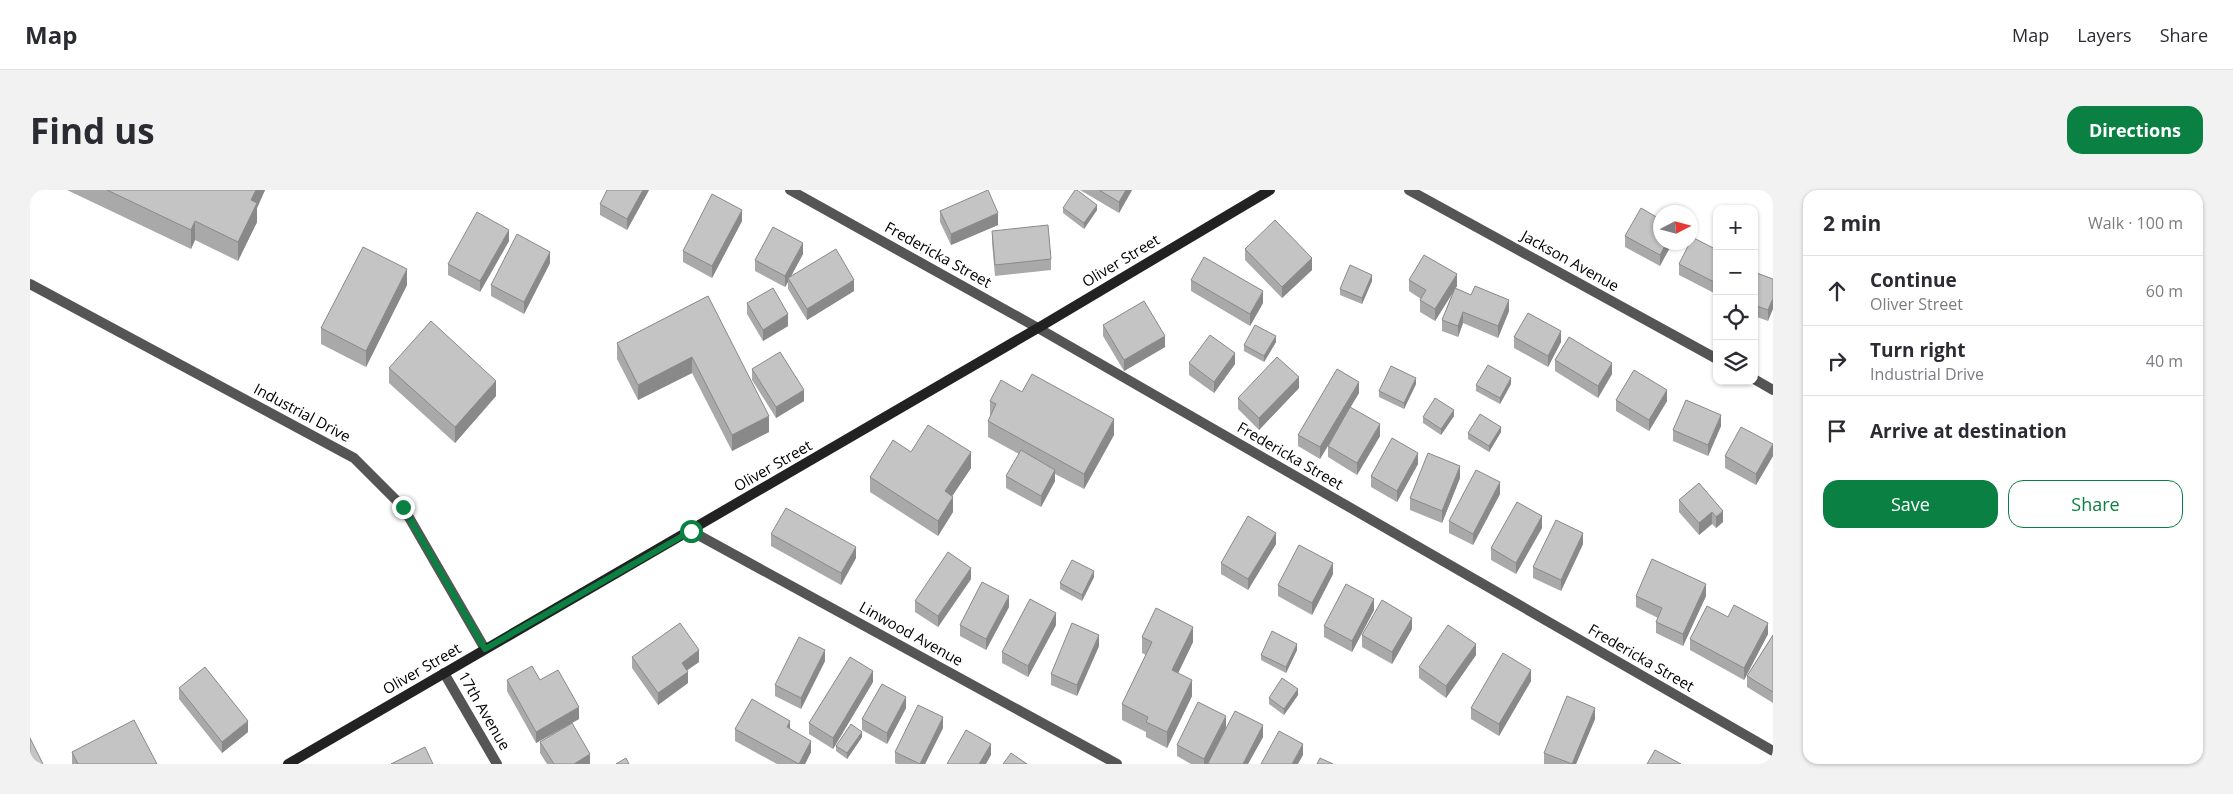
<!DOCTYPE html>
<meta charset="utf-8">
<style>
body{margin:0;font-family:"Open Sans",sans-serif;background:#f2f2f3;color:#2b2b33}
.controls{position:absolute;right:15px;top:15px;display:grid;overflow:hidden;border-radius:10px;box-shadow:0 1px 4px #0004}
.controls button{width:45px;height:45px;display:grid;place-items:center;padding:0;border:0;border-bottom:1px solid #e1e1e2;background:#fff;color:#2b2b33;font:25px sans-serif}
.compass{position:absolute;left:1623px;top:15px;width:45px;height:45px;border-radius:50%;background:#fff;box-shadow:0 1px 4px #0004;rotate:84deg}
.stop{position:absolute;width:15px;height:15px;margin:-11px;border:4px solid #0b8043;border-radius:50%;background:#fff}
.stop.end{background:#0b8043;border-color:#fff;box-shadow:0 1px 5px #0008}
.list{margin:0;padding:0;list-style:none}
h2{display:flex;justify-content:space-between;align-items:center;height:65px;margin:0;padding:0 20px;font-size:21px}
h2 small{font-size:16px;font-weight:400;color:#7c7c81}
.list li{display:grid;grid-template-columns:32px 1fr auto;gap:15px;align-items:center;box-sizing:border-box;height:70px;padding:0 20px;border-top:1px solid #e1e1e2}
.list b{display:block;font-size:19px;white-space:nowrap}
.list p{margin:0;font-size:16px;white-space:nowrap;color:#7c7c81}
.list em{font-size:16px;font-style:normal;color:#7c7c81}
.actions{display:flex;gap:10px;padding:15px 20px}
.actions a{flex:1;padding:11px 0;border:1px solid #0b8043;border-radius:15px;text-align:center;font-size:18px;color:#0b8043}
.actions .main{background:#0b8043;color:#fff}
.icon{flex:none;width:28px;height:28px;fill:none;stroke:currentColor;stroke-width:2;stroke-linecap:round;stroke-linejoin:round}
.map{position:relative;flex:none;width:1743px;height:574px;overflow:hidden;border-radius:15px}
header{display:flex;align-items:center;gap:30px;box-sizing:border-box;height:70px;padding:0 25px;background:#fff;border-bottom:1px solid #e1e1e2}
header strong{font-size:24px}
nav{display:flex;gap:28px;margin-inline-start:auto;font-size:18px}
.intro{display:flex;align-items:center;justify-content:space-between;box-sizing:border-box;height:120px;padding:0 30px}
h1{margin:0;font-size:35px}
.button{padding:12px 22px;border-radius:15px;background:#0b8043;color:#fff;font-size:18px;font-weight:700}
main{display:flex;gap:30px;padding:0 30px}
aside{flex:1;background:#fff;border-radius:15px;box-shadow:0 1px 4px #0004}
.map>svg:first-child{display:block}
</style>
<header>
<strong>Map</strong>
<nav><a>Map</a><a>Layers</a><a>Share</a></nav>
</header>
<div class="intro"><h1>Find us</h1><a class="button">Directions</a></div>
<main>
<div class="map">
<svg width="1743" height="574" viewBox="0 0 1743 574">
<rect width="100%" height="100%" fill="#fff"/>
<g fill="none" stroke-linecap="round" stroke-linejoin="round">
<!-- minor -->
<g stroke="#555" stroke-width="10">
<path d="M760,0L1008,138L1743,561"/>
<path d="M1379,0L1687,169"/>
<path d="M0,94L324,268L373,317L455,459"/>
<path d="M1724,189L1743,200"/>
<path d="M661,341L1087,574"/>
<path d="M414,483L467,574"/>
</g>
<!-- secondary -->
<path stroke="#222" stroke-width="10" d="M258,574L1008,138L1240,0"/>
</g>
<!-- wall -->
<g fill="#a9a9a9">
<path d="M37,0H235L227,18V32L208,71L165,50L161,59Z"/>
<path d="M619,0L597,40L570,25V14Z"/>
<path d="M1050,0H1102L1089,23Z"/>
<path d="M1033,18L1067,20L1054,39L1033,23Z"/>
<path d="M910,21L968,35L921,55L910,32Z"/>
<path d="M1630,29V76L1595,57V46Z"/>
<path d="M712,31L682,88L653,72V61Z"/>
<path d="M962,41L1021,69V80L965,86L962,52Z"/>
<path d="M479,51L450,102L418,85V74Z"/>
<path d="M1215,59L1282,80L1252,108L1215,70Z"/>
<path d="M1687,60V97L1684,103L1649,85V74Z"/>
<path d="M773,64L761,86L824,101L777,130L758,99V92L755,97L725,81V70Z"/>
<path d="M520,73L494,124L461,106V95Z"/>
<path d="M1724,82L1743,89L1738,131L1724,126Z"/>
<path d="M1161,90L1233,113L1220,136L1161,101Z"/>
<path d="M1379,90L1427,96L1405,131L1390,122V110L1391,109L1379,101Z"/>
<path d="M1342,91L1332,114L1310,105V99Z"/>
<path d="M377,95L336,177L291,154V138Z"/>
<path d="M1425,98L1479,121L1468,148L1433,133L1428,147L1412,141V130Z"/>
<path d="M678,106L739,242L702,261L662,183L608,210L587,169V153Z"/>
<path d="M717,113L758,136L733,151L717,124Z"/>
<path d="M1073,135L1135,157L1094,181L1073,146Z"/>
<path d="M1484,147L1531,152L1518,177L1484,158Z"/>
<path d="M1246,152L1234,172L1214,161V155Z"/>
<path d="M1525,170L1582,184L1568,208L1525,181Z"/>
<path d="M1159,173L1205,174L1184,203L1159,185Z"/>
<path d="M359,178L466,206L425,253L359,193Z"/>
<path d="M722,179L774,211L746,228L722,190Z"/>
<path d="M1386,194L1374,219L1349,207V201Z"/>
<path d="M1481,194L1470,214L1446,201V195Z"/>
<path d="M1269,198L1229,240L1208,219V208Z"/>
<path d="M992,202L1084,245L1054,299L1025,284V291L1011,317L976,298V286L989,264L958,247V231L960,227V211Z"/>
<path d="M1329,203L1320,217L1350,246L1327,285L1298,267V256L1290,269L1268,256V245Z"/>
<path d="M1586,210L1637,211L1619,241L1586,221Z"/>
<path d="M1424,226L1411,245L1393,233V227Z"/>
<path d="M1691,236L1678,266L1643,251V240Z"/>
<path d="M1471,242L1459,262L1438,249V243Z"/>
<path d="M881,262L941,278L922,306L923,322L908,346L840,302V287Z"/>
<path d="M1695,266H1743L1726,295L1695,278Z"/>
<path d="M1388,274L1367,312L1341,297V286Z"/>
<path d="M1430,288L1412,333L1380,320V308Z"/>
<path d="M1669,293L1693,332L1686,338L1682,334L1669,345L1649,322V310Z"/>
<path d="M1470,304L1443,355L1419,343V331Z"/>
<path d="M1512,338L1486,384L1461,370V358Z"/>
<path d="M741,344L826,368L811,395L741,356Z"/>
<path d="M1246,354L1218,400L1191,384V373Z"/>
<path d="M1553,354L1531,401L1503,388V377Z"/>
<path d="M1303,384L1282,425L1248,406V395Z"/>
<path d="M1064,387L1052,411L1030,399V393Z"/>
<path d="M941,389L908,437L885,422V411Z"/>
<path d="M1606,406H1676L1653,456L1626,443V432L1628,428L1606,417Z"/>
<path d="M979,417L956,460L930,446V435Z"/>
<path d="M1344,420L1322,462L1294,447V436Z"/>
<path d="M1698,427L1738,444L1714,490L1660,460V449Z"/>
<path d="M1026,435L998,487L972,473V462Z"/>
<path d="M1382,439L1362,474L1332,457V445Z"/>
<path d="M1743,445V513L1717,497V486Z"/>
<path d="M1112,447L1163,452L1148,483L1162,506L1137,558L1116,547V542L1092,530V514L1116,465L1112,463Z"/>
<path d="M1069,456L1047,506L1021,495V484Z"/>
<path d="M1267,460L1256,483L1231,470V465Z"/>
<path d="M1446,465L1416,508L1389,488V477Z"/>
<path d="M602,467L669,472L657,480L658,493L628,515L602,478Z"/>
<path d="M795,471L771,519L745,506V495Z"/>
<path d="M477,490H510L549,529L506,553L477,501Z"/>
<path d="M1501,491L1469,546L1441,529V518Z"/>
<path d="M843,492L803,559L779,544V533Z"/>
<path d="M149,498L218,542L192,563L149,509Z"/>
<path d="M1268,505L1254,525L1239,514V508Z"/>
<path d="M876,518L857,554L832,540V529Z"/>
<path d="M1565,529L1546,574H1514V563Z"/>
<path d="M1196,537L1233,547L1218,574H1161L1147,566V555Z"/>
<path d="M913,538L895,574H867L865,573V562Z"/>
<path d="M705,539H760L781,562L775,574H747L705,551Z"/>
<path d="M832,547L817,569L806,561V556Z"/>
<path d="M510,552L560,574H517L510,563Z"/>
<path d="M42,562L127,574H42Z"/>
</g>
<!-- shaded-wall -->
<g fill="#898989">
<path d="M226,0H235L227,18V32L208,71V52L221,10Z"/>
<path d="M613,0H619L597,40V29Z"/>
<path d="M1096,0H1102L1089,23V12Z"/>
<path d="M1067,15V20L1054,39V33Z"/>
<path d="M712,20V31L682,88V76Z"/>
<path d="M968,23V35L921,55V44Z"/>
<path d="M165,31V50L161,59V40Z"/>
<path d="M479,40V51L450,102V91Z"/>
<path d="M1637,52H1643L1630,76V65Z"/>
<path d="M773,53V64L759,90L758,88V92L755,97V86Z"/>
<path d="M520,62V73L494,124V112Z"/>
<path d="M1282,68V80L1252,108V97Z"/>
<path d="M377,79V95L336,177V161Z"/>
<path d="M1427,84V96L1405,131V119Z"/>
<path d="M1342,85V91L1332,114V108Z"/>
<path d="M1687,86V97L1684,103V92Z"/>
<path d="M824,90V101L777,130V119Z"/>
<path d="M1233,101V113L1220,136V124Z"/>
<path d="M1743,108V119L1738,131V120Z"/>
<path d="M1479,110V121L1468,148V136Z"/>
<path d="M1433,122V133L1428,147V136Z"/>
<path d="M758,124V136L733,151V140Z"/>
<path d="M1531,141V152L1518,177V166Z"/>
<path d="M1135,146V157L1094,181V170Z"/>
<path d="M1246,146V152L1234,172V166Z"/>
<path d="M1205,163V174L1184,203V192Z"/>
<path d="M662,167V183L608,210V195Z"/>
<path d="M1582,173V184L1568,208V196Z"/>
<path d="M1269,187V198L1229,240V228Z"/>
<path d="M1386,188V194L1374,219V213Z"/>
<path d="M1481,188V194L1470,214V208Z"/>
<path d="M466,191V206L425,253V237Z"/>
<path d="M1329,192V203L1290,269V257Z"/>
<path d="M774,200V211L746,228V217Z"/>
<path d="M1637,200V211L1619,241V230Z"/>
<path d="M1424,220V226L1411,245V239Z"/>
<path d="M1691,225V236L1678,266V255Z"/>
<path d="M739,226V242L702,261V245Z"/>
<path d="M1084,229V245L1054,299V284Z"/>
<path d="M1350,234V246L1327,285V273Z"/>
<path d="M1471,237V242L1459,262V256Z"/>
<path d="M1743,254V266L1726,295V284Z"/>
<path d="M941,262V278L915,317V301Z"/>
<path d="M1388,263V274L1367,312V301Z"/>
<path d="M1430,276V288L1412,333V321Z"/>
<path d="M1025,280V291L1011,317V306Z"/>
<path d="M1470,292V304L1443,355V344Z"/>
<path d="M923,307V322L908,346V331Z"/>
<path d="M1693,321V332L1686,338V327Z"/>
<path d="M1682,322V334L1669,345V333Z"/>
<path d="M1512,326V338L1486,384V373Z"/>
<path d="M1246,343V354L1218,400V389Z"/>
<path d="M1553,343V354L1531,401V390Z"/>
<path d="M826,357V368L811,395V383Z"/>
<path d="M1303,373V384L1282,425V413Z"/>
<path d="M941,378V389L908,437V426Z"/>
<path d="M1064,381V387L1052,411V405Z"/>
<path d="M1676,394V406L1653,456V444Z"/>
<path d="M979,406V417L956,460V449Z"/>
<path d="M1344,409V420L1322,462V451Z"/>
<path d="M1026,423V435L998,487V476Z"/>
<path d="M1382,428V439L1362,474V462Z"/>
<path d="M1738,433V444L1714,490V478Z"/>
<path d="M1163,437V452L1142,496V480Z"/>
<path d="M1069,445V456L1047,506V495Z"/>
<path d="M1267,454V460L1256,483V477Z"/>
<path d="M1446,454V465L1416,508V496Z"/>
<path d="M669,460V472L652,484V473Z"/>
<path d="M795,460V471L771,519V508Z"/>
<path d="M1501,480V491L1469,546V534Z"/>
<path d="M843,481V492L803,559V548Z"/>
<path d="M658,482V493L628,515V503Z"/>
<path d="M1162,490V506L1137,558V542Z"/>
<path d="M1268,499V505L1254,525V519Z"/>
<path d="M876,507V518L857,554V543Z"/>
<path d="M549,517V529L506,553V542Z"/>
<path d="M1565,518V529L1546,574H1542Z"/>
<path d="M1196,526V537L1178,574H1174V569Z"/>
<path d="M913,527V538L895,574H890Z"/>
<path d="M218,531V542L192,563V552Z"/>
<path d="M760,531V542L757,537Z"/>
<path d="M1233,535V547L1218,574H1213Z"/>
<path d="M832,542V547L817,569V563Z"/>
<path d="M781,551V562L775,574H769Z"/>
<path d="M961,554V565L956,574H949Z"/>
<path d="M1273,554V565L1268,574H1262Z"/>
<path d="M560,564V574H544Z"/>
</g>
<!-- building -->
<g fill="#c4c4c4" stroke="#898989">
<path d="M77,0H226L221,10L227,13L208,52L165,31L161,40Z"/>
<path d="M577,0H613L597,29L570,14Z"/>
<path d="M958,0L968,23L921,44L910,21Z"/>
<path d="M1045,0H1047L1067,15L1054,33L1033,18Z"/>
<path d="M1069,0H1096L1089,12Z"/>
<path d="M682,4L712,20L682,76L653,61Z"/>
<path d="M1611,18L1630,29V52H1637L1630,65L1595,46Z"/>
<path d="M447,22L479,40L450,91L418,74Z"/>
<path d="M1245,30L1282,68L1252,97L1215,59Z"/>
<path d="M1018,35L1021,69L965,75L962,41Z"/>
<path d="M743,37L773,53L755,86L725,70Z"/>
<path d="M487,44L520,62L494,112L461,95Z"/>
<path d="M1662,47L1687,60V86L1684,92L1649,74L1660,52Z"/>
<path d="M333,57L377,79L336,161L291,138Z"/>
<path d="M806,59L824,90L777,119L758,88Z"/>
<path d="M1394,65L1427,84L1405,119L1390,110L1396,100L1379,90Z"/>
<path d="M1174,67L1233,101L1220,124L1161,90Z"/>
<path d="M1320,75L1342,85L1332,108L1310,99Z"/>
<path d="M1724,82L1743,89V108L1738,120L1724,115Z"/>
<path d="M1445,96L1479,110L1468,136L1433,122L1428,136L1412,130L1425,98L1441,105Z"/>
<path d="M743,98L758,124L733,140L717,113Z"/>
<path d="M678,106L739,226L702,245L662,167L608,195L587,153Z"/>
<path d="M1114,111L1135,146L1094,170L1073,135Z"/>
<path d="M1498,123L1531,141L1518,166L1484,147Z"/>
<path d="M401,131L466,191L425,237L359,178Z"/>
<path d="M1225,135L1246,146L1234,166L1214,155Z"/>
<path d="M1180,145L1205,163L1184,192L1159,173Z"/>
<path d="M1539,147L1582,173L1568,196L1525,170Z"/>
<path d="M750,162L774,200L746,217L722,179Z"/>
<path d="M1247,167L1269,187L1229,228L1208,208Z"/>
<path d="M1458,175L1481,188L1470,208L1446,195Z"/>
<path d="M1361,176L1386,188L1374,213L1349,201Z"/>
<path d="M1307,179L1329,192L1290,257L1268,245Z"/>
<path d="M1604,180L1637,200L1619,230L1586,210Z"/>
<path d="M1002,184L1084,229L1054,284L958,231L966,214L960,211L971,190L992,202Z"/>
<path d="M1405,208L1424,220L1411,239L1393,227Z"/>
<path d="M1656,210L1691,225L1678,255L1643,240Z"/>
<path d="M1320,217L1350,234L1327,273L1298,256Z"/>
<path d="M1450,224L1471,237L1459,256L1438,243Z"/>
<path d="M898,235L941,262L915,301L923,307L908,331L840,287L863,250L881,262Z"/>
<path d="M1711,237L1743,254L1726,284L1695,266Z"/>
<path d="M1362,248L1388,263L1367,301L1341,286Z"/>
<path d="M991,260L1025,280L1011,306L976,286Z"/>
<path d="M1398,263L1430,276L1412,321L1380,308Z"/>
<path d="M1446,280L1470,292L1443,344L1419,331Z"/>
<path d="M1669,293L1693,321L1686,327L1682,322L1669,333L1649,310Z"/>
<path d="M1487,312L1512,326L1486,373L1461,358Z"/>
<path d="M756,318L826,357L811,383L741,344Z"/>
<path d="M1218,326L1246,343L1218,389L1191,373Z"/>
<path d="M1526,330L1553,343L1531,390L1503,377Z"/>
<path d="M1269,355L1303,373L1282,413L1248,395Z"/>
<path d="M918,362L941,378L908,426L885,411Z"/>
<path d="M1622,369L1676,394L1653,444L1626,432L1632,418L1606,406Z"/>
<path d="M1042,370L1064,381L1052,405L1030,393Z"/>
<path d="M952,392L979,406L956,449L930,435Z"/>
<path d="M1316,394L1344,409L1322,451L1294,436Z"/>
<path d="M1000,409L1026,423L998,476L972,462Z"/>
<path d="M1352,410L1382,428L1362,462L1332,445Z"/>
<path d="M1704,415L1738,433L1714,478L1660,449L1677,416L1698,427Z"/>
<path d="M1126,418L1163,437L1142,480L1162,490L1137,542L1116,532L1118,527L1092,514L1122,452L1112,447Z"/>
<path d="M650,433L669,460L652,473L658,482L628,503L602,467Z"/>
<path d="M1042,433L1069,445L1047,495L1021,484Z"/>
<path d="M1418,435L1446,454L1416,496L1389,477Z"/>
<path d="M1242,441L1267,454L1256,477L1231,465Z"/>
<path d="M1743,445V502L1717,486Z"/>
<path d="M769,447L795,460L771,508L745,495Z"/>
<path d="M1473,463L1501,480L1469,534L1441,518Z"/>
<path d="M820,467L843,481L803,548L779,533Z"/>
<path d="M502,476L510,490L528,480L549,517L506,542L477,490Z"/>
<path d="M175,477L218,531L192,552L149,498Z"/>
<path d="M1252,488L1268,499L1254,519L1239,508Z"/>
<path d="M852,494L876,507L857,543L832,529Z"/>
<path d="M1537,506L1565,518L1542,574L1514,563Z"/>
<path d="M722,509L760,531L757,537L781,551L769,574L705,539Z"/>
<path d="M1168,512L1196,526L1174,569L1147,555Z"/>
<path d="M888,515L913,527L890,574L865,562Z"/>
<path d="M1205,521L1233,535L1213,574H1180L1178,573Z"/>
<path d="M104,530L127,574H48L42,562Z"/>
<path d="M542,533L560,564L544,574H524L510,552Z"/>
<path d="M821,534L832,542L817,563L806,556Z"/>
<path d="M936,540L961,554L949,574H917Z"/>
<path d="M1249,541L1273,554L1262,574H1231Z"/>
<path d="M0,548L13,574H0Z"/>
<path d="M395,557L403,574H361Z"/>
<path d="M1625,560L1651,574H1617Z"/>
<path d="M981,563L997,574H973Z"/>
<path d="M596,568L599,574H586Z"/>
<path d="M1290,568L1303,574H1287Z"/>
</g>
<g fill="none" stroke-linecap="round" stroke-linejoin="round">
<!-- route -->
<path stroke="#0b8043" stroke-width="6" d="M373,317L455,459L661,341"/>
</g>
<g text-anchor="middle" stroke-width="5" stroke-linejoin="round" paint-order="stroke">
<!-- street labels -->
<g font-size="15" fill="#000" stroke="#fff">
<text transform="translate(908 65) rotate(29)" y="5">Fredericka Street</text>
<text transform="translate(1091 71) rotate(-31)" y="5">Oliver Street</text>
<text transform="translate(1540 71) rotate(29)" y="5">Jackson Avenue</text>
<text transform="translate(272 223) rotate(28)" y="5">Industrial Drive</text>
<text transform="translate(1260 266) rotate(30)" y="5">Fredericka Street</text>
<text transform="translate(743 276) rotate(-30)" y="5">Oliver Street</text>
<text transform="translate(881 444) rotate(29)" y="5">Linwood Avenue</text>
<text transform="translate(1611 468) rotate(30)" y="5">Fredericka Street</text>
<text transform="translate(392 479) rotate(-30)" y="5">Oliver Street</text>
<text transform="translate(454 521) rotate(60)" y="5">17th Avenue</text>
</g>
</g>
</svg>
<div class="controls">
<button>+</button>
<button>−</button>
<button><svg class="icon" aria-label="locate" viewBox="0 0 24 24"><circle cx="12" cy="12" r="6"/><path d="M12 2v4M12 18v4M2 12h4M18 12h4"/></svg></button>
<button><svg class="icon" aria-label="layers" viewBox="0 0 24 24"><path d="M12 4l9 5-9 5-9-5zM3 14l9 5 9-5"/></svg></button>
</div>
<svg class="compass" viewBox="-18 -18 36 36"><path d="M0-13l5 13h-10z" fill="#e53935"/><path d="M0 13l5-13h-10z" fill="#7c7c81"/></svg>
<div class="stop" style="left:661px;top:341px"></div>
<div class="stop end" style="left:373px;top:317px"></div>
</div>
<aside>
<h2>2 min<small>Walk · 100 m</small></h2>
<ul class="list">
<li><svg class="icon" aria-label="ahead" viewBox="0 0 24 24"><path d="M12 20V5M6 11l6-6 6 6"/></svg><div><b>Continue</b><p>Oliver Street</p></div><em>60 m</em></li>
<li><svg class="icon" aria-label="right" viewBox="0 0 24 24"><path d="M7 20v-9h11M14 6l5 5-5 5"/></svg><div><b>Turn right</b><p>Industrial Drive</p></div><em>40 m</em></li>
<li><svg class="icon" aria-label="arrive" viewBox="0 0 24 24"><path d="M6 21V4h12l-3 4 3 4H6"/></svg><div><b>Arrive at destination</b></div></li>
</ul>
<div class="actions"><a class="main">Save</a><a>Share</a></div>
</aside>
</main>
